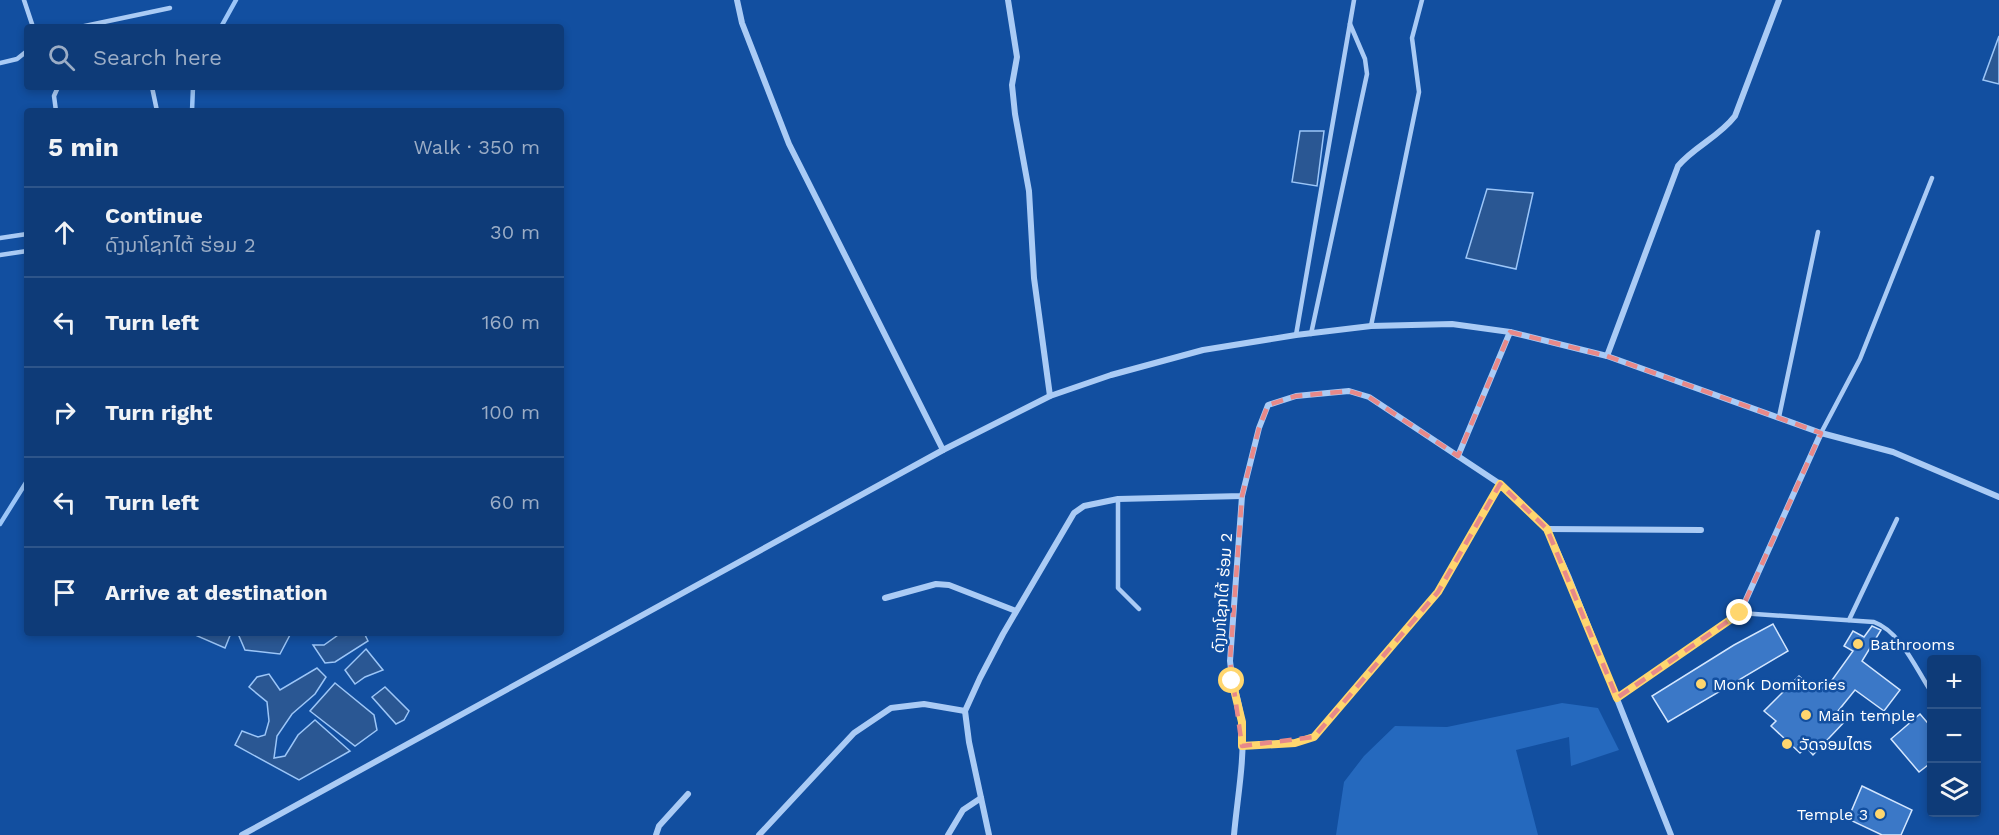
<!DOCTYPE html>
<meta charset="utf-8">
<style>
body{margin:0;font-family:"Work Sans","Noto Sans Lao",sans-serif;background:#17427d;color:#f1f3f6}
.controls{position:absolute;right:18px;bottom:18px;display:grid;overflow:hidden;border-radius:6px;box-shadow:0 3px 9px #0003}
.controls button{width:54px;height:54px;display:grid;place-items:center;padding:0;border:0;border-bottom:2px solid #2e558a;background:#0e3b78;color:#f1f3f6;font:30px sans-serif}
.stop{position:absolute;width:18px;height:18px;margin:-14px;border:4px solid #ffd66e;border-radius:50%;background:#fff}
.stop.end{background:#ffd66e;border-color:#fff;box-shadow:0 2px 6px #0008}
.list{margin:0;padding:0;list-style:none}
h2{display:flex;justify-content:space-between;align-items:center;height:78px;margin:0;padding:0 24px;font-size:26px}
h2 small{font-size:20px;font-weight:400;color:#9badc6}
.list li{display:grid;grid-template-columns:39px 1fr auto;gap:18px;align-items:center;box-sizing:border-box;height:90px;padding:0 24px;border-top:2px solid #2e558a}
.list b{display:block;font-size:22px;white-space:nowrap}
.list p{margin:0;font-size:20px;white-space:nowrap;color:#9badc6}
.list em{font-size:20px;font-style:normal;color:#9badc6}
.icon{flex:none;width:33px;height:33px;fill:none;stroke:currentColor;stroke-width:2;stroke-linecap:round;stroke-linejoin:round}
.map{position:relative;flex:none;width:1999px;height:835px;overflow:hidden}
.search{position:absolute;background:#0e3b78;box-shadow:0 3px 9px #0003;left:24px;top:24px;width:540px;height:66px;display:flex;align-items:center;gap:15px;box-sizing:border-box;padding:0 21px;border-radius:6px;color:#9badc6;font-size:22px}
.panel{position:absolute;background:#0e3b78;box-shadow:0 3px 9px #0003;left:24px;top:108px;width:540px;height:528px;border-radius:6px}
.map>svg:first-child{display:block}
</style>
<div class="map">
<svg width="1999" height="835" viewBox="0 0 1999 835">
<rect width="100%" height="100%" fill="#124fa0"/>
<!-- green -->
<path fill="#2569be" d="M1562,703L1598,708L1619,750L1571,766L1569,737L1516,750L1538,835H1336L1344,782L1364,756L1395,726L1447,727Z"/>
<!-- water -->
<g fill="#2a5793" stroke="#9cc6f8" stroke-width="1.5">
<path d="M1999,36V84L1983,80Z"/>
<path d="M1300,131H1324L1317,186L1292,182Z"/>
<path d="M1487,189L1533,193L1516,269L1466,258Z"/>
<path d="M196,633H231L225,648L195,635Z"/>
<path d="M241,633H291L280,654L245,650L239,636Z"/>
<path d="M341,633H364L368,641L335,662L325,663L313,645H324Z"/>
<path d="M366,649L383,670L365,677L355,684L345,670Z"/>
<path d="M317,668L326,677L315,694L292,714L277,736L274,758L285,756L298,735L315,720L350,751L299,780L235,745L242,731L258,737L265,735L269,721L267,702L249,687L257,677L269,674L280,690Z"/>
<path d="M335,683L374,715L377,730L355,746L310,711Z"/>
<path d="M385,687L409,711L404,720L396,724L372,697Z"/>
</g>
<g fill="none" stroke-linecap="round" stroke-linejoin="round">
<!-- stream -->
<g stroke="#9cc6f8" stroke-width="4.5">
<path d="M221,27L236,0"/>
<path d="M192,111L193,87"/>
<path d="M0,524L27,481"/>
</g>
</g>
<!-- building -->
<g fill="#3b78c7" stroke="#d3e6fe" stroke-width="1.5">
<path d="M1773,624L1788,651L1668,722L1652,696L1734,645Z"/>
<path d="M1872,626L1881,630L1862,661L1900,690L1884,711L1855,690L1838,711L1847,719L1813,755L1806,747L1800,753L1771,726L1776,721L1764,711L1799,676L1815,691L1820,686L1825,690L1853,651L1844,646L1853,631L1864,637Z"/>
<path d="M1920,714L1932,728V762L1919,772L1891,739Z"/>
<path d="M1862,786L1912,810L1901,835H1882L1848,819Z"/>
</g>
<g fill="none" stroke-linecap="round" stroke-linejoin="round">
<!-- service -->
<g stroke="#aacbf5" stroke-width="4.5">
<path d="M24,0L33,27"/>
<path d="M80,27L170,8"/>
<path d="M0,63L17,59L27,51"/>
<path d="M152,87L157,111"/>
<path d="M56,111L54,96L58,87"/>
<path d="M0,238L27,234"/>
<path d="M0,255L27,251"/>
<path d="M1371,326L1419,92L1412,38L1422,0"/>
<path d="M1311,334L1367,74L1365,59L1350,24"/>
<path d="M1296,335L1354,0"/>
<path d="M1779,417L1818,232"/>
<path d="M1821,433L1860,359L1932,178"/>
<path d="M1118,499V588L1139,609"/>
<path d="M1740,613L1874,622C1901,632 1916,669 1932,693"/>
<path d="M1849,620L1897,519"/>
</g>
<!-- minor -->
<g stroke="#aacbf5" stroke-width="6">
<path d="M737,0L742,23L789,144L943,450"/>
<path d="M1008,0L1017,57L1012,85L1015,114L1029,191L1034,278L1050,396"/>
<path d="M1607,356L1678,166C1695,146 1719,137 1735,116L1779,0"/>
<path d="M1458,456L1510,332"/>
<path d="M1547,529L1701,530"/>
<path d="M885,598L936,584L949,585L1016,611"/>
<path d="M1617,698L1740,613L1821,433"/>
<path d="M1242,746L1295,743L1314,737L1438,592L1500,484"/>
<path d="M242,835L943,450L1050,396L1111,375L1203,350L1296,335L1371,326L1452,324L1510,332L1607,356L1821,433L1893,452L1999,497"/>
<path d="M656,835L659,826L688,794"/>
<path d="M759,835L854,733L891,708L924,704L965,711"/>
<path d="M948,835L963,810L981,798"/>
<path d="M989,835L969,742L965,711L980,678L1003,634L1074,513L1084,506L1118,499L1242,496L1259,428L1268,405L1296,396L1349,391L1369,397L1500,484L1547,529L1569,578L1671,835"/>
<path d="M1234,835C1237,800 1245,759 1242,724C1240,703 1232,683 1230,661L1242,496"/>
</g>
</g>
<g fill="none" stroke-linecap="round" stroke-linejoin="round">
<!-- route -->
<path stroke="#ffd66e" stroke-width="8" d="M1232,681L1242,722V746L1295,743L1314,737L1438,592L1500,484L1547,529L1617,698L1740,613"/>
</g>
<!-- marked area -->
<path fill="none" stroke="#e88989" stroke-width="4.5" stroke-dasharray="12 8" stroke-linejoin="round" d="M1510,332L1607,356L1821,433L1740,613L1617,698L1547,529L1500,484L1438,592L1314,737L1242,746L1230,661L1242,496L1259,428L1268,405L1296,396L1349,391L1369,397L1458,456Z"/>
<!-- markers -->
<g fill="#ffd66e" stroke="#124fa0" stroke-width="2">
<circle cx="1858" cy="644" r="6"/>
<circle cx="1701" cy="684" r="6"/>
<circle cx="1806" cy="715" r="6"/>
<circle cx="1787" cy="744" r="6"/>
<circle cx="1880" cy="814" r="6"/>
</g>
<g text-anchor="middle" stroke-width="5" stroke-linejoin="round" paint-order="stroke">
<!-- street labels -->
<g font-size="16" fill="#fff" stroke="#124fa0">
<text transform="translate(1222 593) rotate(-86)" y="6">ດົງນາໂຊກໄຕ້ ຮ່ອມ 2</text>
</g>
<!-- poi labels -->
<g font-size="16" fill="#fff" stroke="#124fa0" text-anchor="start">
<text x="1870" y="650">Bathrooms</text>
<text x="1713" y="690">Monk Domitories</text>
<text x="1818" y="721">Main temple</text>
<text x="1799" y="750">ວັດຈອມໄຕຣ</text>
<text x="1868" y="820" text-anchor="end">Temple 3</text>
</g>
</g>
</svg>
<div class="controls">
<button>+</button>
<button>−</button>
<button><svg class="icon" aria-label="layers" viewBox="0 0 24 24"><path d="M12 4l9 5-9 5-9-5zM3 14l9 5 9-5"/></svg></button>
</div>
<div class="stop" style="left:1232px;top:681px"></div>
<div class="stop end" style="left:1740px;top:613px"></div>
<div class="search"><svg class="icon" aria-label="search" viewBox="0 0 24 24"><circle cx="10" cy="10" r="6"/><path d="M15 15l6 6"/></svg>Search here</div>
<section class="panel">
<h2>5 min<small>Walk · 350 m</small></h2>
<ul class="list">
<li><svg class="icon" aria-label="ahead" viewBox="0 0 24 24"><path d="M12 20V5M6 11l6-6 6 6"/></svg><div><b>Continue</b><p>ດົງນາໂຊກໄຕ້ ຮ່ອມ 2</p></div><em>30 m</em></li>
<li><svg class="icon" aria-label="left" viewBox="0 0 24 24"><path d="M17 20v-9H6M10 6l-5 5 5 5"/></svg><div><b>Turn left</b></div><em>160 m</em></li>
<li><svg class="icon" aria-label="right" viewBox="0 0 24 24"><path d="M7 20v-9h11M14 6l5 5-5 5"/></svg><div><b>Turn right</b></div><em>100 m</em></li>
<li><svg class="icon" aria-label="left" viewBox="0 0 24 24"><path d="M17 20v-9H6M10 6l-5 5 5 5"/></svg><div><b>Turn left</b></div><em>60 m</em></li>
<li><svg class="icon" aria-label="arrive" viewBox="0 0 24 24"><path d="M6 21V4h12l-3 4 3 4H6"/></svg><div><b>Arrive at destination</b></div></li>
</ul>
</section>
</div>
